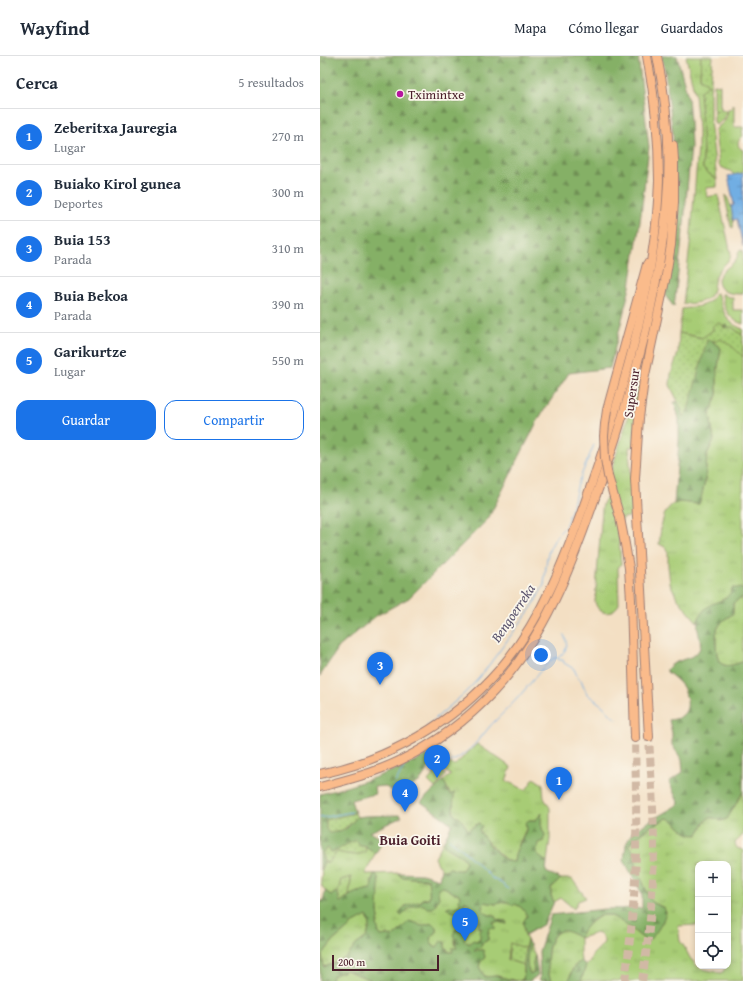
<!DOCTYPE html>
<html lang="es">
<meta charset="utf-8">
<style>
body{margin:0;font-family:"Gentium Book Plus",serif;background:#f2f2f3;color:#1f2937}
.controls{position:absolute;right:12px;bottom:12px;display:grid;overflow:hidden;border-radius:8px;box-shadow:0 2px 6px #0003}
.controls button{width:36px;height:36px;display:grid;place-items:center;padding:0;border:0;border-bottom:1px solid #e0e1e3;background:#fff;color:#1f2937;font:20px sans-serif}
.scale{position:absolute;left:12px;bottom:10px;width:107px;box-sizing:border-box;padding-left:4px;border:2px solid #4a1f2b;border-top:0;font-size:11px;line-height:14px;white-space:nowrap;color:#4a1f2b;-webkit-text-stroke:3px #fbf7ec;paint-order:stroke}
.you{position:absolute;left:221px;top:599px;width:14px;height:14px;margin:-10px;border:3px solid #fff;border-radius:50%;background:#1a73e8;box-shadow:0 0 0 6px #1a73e833}
.badge{display:grid;place-items:center;width:26px;height:26px;border-radius:50%;background:#1a73e8;color:#fff;font-size:13px;font-weight:700}
.pin{position:absolute;translate:-50% -33px;filter:drop-shadow(0 1px 2px #0008)}
.pin::after{content:'';position:absolute;top:21px;width:14px;height:12px;background:inherit;clip-path:polygon(0 0,100% 0,50% 100%)}
.list{margin:0;padding:0;list-style:none}
h2{display:flex;justify-content:space-between;align-items:center;height:52px;margin:0;padding:0 16px;font-size:17px}
h2 small{font-size:13px;font-weight:400;color:#747a83}
.list li{display:grid;grid-template-columns:26px 1fr auto;gap:12px;align-items:center;box-sizing:border-box;height:56px;padding:0 16px;border-top:1px solid #e0e1e3}
.list b{display:block;font-size:15px;white-space:nowrap}
.list p{margin:0;font-size:13px;white-space:nowrap;color:#747a83}
.list em{font-size:13px;font-style:normal;color:#747a83}
.actions{display:flex;gap:8px;padding:12px 16px}
.actions a{flex:1;padding:9px 0;border:1px solid #1a73e8;border-radius:12px;text-align:center;font-size:14px;color:#1a73e8}
.actions .main{background:#1a73e8;color:#fff}
.icon{flex:none;width:22px;height:22px;fill:none;stroke:currentColor;stroke-width:2;stroke-linecap:round;stroke-linejoin:round}
.map{position:relative;flex:none;width:423px;height:925px;overflow:hidden}
header{display:flex;align-items:center;gap:24px;box-sizing:border-box;height:56px;padding:0 20px;background:#fff;border-bottom:1px solid #e0e1e3}
header strong{font-size:19px}
nav{display:flex;gap:22px;margin-inline-start:auto;font-size:14px}
main{display:flex}
aside{flex:1;background:#fff}
.map>svg:first-child{display:block}
</style>
<header>
<strong>Wayfind</strong>
<nav><a>Mapa</a><a>Cómo llegar</a><a>Guardados</a></nav>
</header>
<main>
<aside>
<h2>Cerca<small>5 resultados</small></h2>
<ul class="list">
<li><span class="badge">1</span><div><b>Zeberitxa Jauregia</b><p>Lugar</p></div><em>270 m</em></li>
<li><span class="badge">2</span><div><b>Buiako Kirol gunea</b><p>Deportes</p></div><em>300 m</em></li>
<li><span class="badge">3</span><div><b>Buia 153</b><p>Parada</p></div><em>310 m</em></li>
<li><span class="badge">4</span><div><b>Buia Bekoa</b><p>Parada</p></div><em>390 m</em></li>
<li><span class="badge">5</span><div><b>Garikurtze</b><p>Lugar</p></div><em>550 m</em></li>
</ul>
<div class="actions"><a class="main">Guardar</a><a>Compartir</a></div>
</aside>
<div class="map">
<svg width="423" height="925" viewBox="0 0 423 925">
<defs>
<pattern id="grass-tufts" width="24" height="20" patternUnits="userSpaceOnUse"><rect width="24" height="20" fill="#a7cc75"/><path d="M3 7l-1-3M5 7V3M7 7l1-3M15 17l-1-3M17 17v-4M19 17l1-3" fill="none" stroke="#91af65"/></pattern>
<pattern id="forest-firs" width="22" height="20" patternUnits="userSpaceOnUse"><rect width="22" height="20" fill="#85b066"/><path d="M5 1l3.5 6h-7zM16 11l3.5 6h-7z" fill="#6f8f54"/></pattern>
<pattern id="park-dots" width="8" height="8" patternUnits="userSpaceOnUse"><rect width="8" height="8" fill="#a7cc75"/><path d="M2 2h.1M6 6h.1" fill="none" stroke="#91af65" stroke-width="1.8" stroke-linecap="round"/></pattern>
<pattern id="water-ripples" width="26" height="14" patternUnits="userSpaceOnUse"><rect width="26" height="14" fill="#71aee3"/><path d="M2 4q2-2 4 0t4 0M15 11q2-2 4 0t4 0" fill="none" stroke="#5f8db8"/></pattern>
</defs>
<rect width="100%" height="100%" fill="#fbf7ec"/>
<filter id="ink" filterUnits="userSpaceOnUse"><feTurbulence type="fractalNoise" baseFrequency=".025" numOctaves="2"/><feDisplacementMap in="SourceGraphic" scale="8" xChannelSelector="R" yChannelSelector="G"/><feConvolveMatrix kernelMatrix="1 2 1 2 8 2 1 2 1" color-interpolation-filters="sRGB"/></filter>
<filter id="wash" filterUnits="userSpaceOnUse"><feTurbulence type="fractalNoise" baseFrequency=".012" numOctaves="4" result="noise"/><feDisplacementMap in="SourceGraphic" scale="16" xChannelSelector="R" yChannelSelector="G"/><feGaussianBlur stdDeviation="0.9" result="paint"/><feColorMatrix in="noise" values="0 0 0 0 0 0 0 0 0 0 0 0 0 0 0 0 0 1.4 0 .05"/><feComposite in="paint" operator="in"/></filter>
<g filter="url(#wash)">
<rect width="100%" height="100%" fill="#f3dfc3"/>
<!-- grass -->
<g fill="url(#grass-tufts)" stroke="#787650" fill-rule="evenodd">
<path d="M366,0H381L380,22L389,29L382,63L383,109V113L397,124V131L386,132L387,141L398,139L411,198C408,209 401,209 397,218C394,223 394,228 393,233C390,247 375,247 363,248L370,189L378,92V73L375,39Z"/>
<path d="M394,28L400,29V49L402,54L394,55Z"/>
<path d="M412,49H414V71H423V74H422L423,80C417,84 416,91 423,94V117L414,119C411,113 403,114 399,109L395,75C397,71 399,70 403,67C406,64 407,58 408,54L412,52Z"/>
<path d="M406,139C411,148 415,162 413,172L411,171L405,141Z"/>
<path d="M423,194V238C416,238 404,238 400,231C393,219 407,213 414,206C417,203 418,199 419,195Z"/>
<path d="M395,237H397C403,253 405,267 423,273L422,279L412,271L423,286V535L421,532L411,537L408,541L387,551L380,561L377,566L357,542L350,527L348,510V496L345,491L339,488C341,474 341,448 360,446C366,446 373,448 379,448L385,425L387,398L394,384L391,366L390,358L397,339V317L401,292L393,286L394,280L393,274L383,282L359,277L362,253C374,251 390,251 395,237Z"/>
<path d="M402,238H404L408,241H413V254H423V268C409,264 403,252 402,238Z"/>
<path d="M318,329L320,330L313,391H309L313,458L310,459L309,461L303,462L298,471L301,508L298,512L299,548C292,560 279,560 275,546L282,453C283,446 284,443 291,440L290,419Z"/>
<path d="M423,541V606C417,607 410,611 404,609C402,608 400,607 399,605C396,601 395,579 397,574C400,566 406,562 413,558V547Z"/>
<path d="M157,688L191,711L186,725L206,734L214,722L218,725L223,728V730L224,742L230,752V783L227,806L218,801C214,789 217,787 225,779C221,772 220,766 221,758L216,764H209C205,779 195,791 194,806L187,805L177,796L162,780L159,774L162,770L159,767L148,774L140,762L135,760L133,756L134,737L131,739C127,734 127,729 123,725L131,719L112,707H128L135,709Z"/>
<path d="M423,736V779L415,787L416,790L417,792L423,794V925H261L266,909C271,906 270,902 273,898C277,894 281,891 284,886C284,881 281,878 276,877L264,881L260,882V897L261,905C252,910 251,916 249,925H231C230,921 228,917 228,913C226,901 229,869 248,875C250,876 253,879 256,880L261,879C263,873 268,868 273,865C277,862 282,858 287,859C298,860 318,879 327,886L346,857L344,852L334,847L330,843L324,829L318,816L313,795L308,790L330,771L347,762L352,763L359,771L380,775C387,763 387,757 401,765L407,763ZM378,808H408V886L411,891L408,905V910H406L405,913L401,917L383,913L378,911L370,902L365,892L360,885L358,870L378,869Z"/>
<path d="M124,784L125,790L143,801L146,806L142,814L136,815L130,812L125,814H121L115,802Z"/>
<path d="M46,790L52,794L55,798L45,818L78,817L81,821L108,823C109,829 110,836 109,842L102,843L101,846L85,850V857L89,852L96,849L116,848L118,832L124,831L134,837H138L140,841L141,848L135,851H130L131,855L140,857L146,856L144,846H147L149,849V856L157,859L160,862L159,868V872H163L160,876L161,882L156,885L150,888L144,885C146,873 144,869 156,865L142,869L140,875L136,873L135,887L137,892L134,896H129L125,891V886L118,891L111,889L110,882L116,877V871L112,867L101,870L96,867L81,873L77,878L73,880L67,879L61,880C56,875 57,869 59,863L53,821L51,833L40,835L29,840L31,821L21,824L18,836L11,839C5,835 0,830 1,823C2,819 2,817 1,813L4,806L8,807L17,796C28,798 34,801 45,796Z"/>
<path d="M241,823H252L266,842L258,845L254,853L241,842L234,846L231,840V832Z"/>
<path d="M183,845C195,848 202,848 207,860C202,868 203,876 207,884L205,892L190,888L188,904L204,909V919L203,923L199,925H196L177,920L165,921L159,911L160,907L165,901L162,894L154,895L156,891L168,884L169,874L171,872L173,866H178L187,868L186,865L177,864L174,859H169L163,855V849L165,846L176,848Z"/>
<path d="M47,859L50,869L47,881L36,889L27,901L15,907L4,911L2,899L13,885L34,867Z"/>
<path d="M210,889L215,899L213,907L214,916L210,918C205,908 207,899 210,889Z"/>
<path d="M26,914L51,924L50,925H12V920Z"/>
</g>
<!-- forest -->
<g fill="url(#forest-firs)" stroke="#686848" fill-rule="evenodd">
<path d="M0,0H318L329,91L320,166L310,231L290,312L249,317L219,362L168,463L89,542L56,560L19,591L0,620Z"/>
<path d="M341,0H357L368,41L370,65L371,91L364,167L354,251L340,233L347,193L353,133V78L345,16Z"/>
<path d="M406,269L423,283L406,271C397,272 394,278 393,286L401,292L397,317V339L390,358L391,366L394,384L387,398L385,425L381,443L379,448L360,446L354,448L359,385V362L354,346H359L383,289L396,273Z"/>
<path d="M412,532H421L423,535V541L413,547V558C406,562 400,566 397,574C395,579 396,601 399,605C400,607 402,608 404,609C410,611 417,607 423,606V736L407,763L401,765C384,756 386,768 377,779C362,780 359,765 347,762L330,771L308,789L313,795L318,816L324,829L330,843L334,847L344,852L346,857C341,870 337,877 327,886C319,879 294,857 285,859C280,859 277,862 273,864C267,869 262,874 260,882C255,880 251,876 246,875C228,872 226,901 228,913C228,917 230,921 231,925H220L219,895L231,859L284,853L322,852V838L304,804L306,788L313,775L359,748L349,726L363,716L362,704L352,689V677L349,664C361,663 369,657 367,644C366,640 365,635 363,631C359,625 352,620 347,616V613C350,610 353,607 357,606C365,602 374,602 379,594C385,582 369,570 385,553C394,543 408,548 412,532Z"/>
<path d="M107,699L112,707L99,726L88,732L85,730L72,735L64,730L54,731L55,738L31,744L35,757L6,765L26,773L37,761L45,760L80,759L82,761L50,776L64,784L55,798C45,786 37,790 22,791L18,794L10,796L8,792L2,797L4,806L0,814V738C37,729 73,716 107,699Z"/>
<path d="M123,725C127,729 127,734 130,739L134,737L133,756L135,760L140,762L148,774L159,767L162,770L159,774C163,782 179,801 187,805C188,805 193,806 194,806L195,798L207,772L205,767L209,764H216L222,757C220,766 221,772 225,779L223,785L218,787C215,800 217,799 227,806L226,816L241,823L231,832V840L234,846L224,868L205,879L203,866L207,860C204,854 202,851 195,848L193,850C186,842 182,848 175,848C171,847 168,847 165,846L163,849V855L169,859H174L177,864L186,865L187,868L178,866H173L175,870L176,873L171,872L169,874L168,884L162,887L161,891L156,892L154,894H163L165,901L160,907L159,911L165,921L177,920L196,925H50L51,924L26,914L13,920L12,925H0V845L2,846L4,841L5,835L11,839L18,836L20,846C31,838 37,835 51,833L53,821L55,817L58,821L59,831L58,855L59,863L57,869L59,877L61,880L67,879L73,880L77,878L81,873L89,865L96,867L101,870L112,867L116,871V877L110,882L112,889L117,891L121,885L125,886V891L129,896H133L132,892H137C135,887 136,883 133,879L136,873L140,875L145,863L153,861L156,865L154,869L149,867L146,872L147,877L144,885L150,888L153,884L156,885L160,882V876L162,872H159V868L160,862L157,859L149,856V849L147,846H144L146,856L143,859L131,855L126,852L130,851H135L141,848L139,845L140,841L138,837H134L124,831L118,832V836L119,842C116,845 116,849 113,852H107L104,849C98,849 92,849 88,853C85,856 85,858 81,860L79,857C84,850 92,846 101,846L102,843L109,842C110,836 109,829 108,823L81,821L78,817L102,818L119,823L121,814H125L130,812L136,814H142L146,806L143,801L125,790L124,784L132,768L101,746ZM47,860L50,869L47,881L36,889L27,901L15,907L4,911L2,899L13,885L34,867Z"/>
<path d="M207,884L210,889C207,899 205,908 210,918L214,916L213,907L215,899L218,919L210,925H199L203,923C205,917 204,910 204,904C205,897 206,891 207,884Z"/>
<path d="M261,905L266,909L261,925H249C251,916 253,910 261,905Z"/>
</g>
<!-- park -->
<g fill="url(#park-dots)" stroke="#787650">
<path d="M381,0H393L390,37V65L397,124L383,113V95L380,35L389,29L380,22Z"/>
<path d="M406,54C405,61 402,66 396,69L394,66V55Z"/>
<path d="M399,267L402,268L404,272L412,271L423,280V301C416,294 409,286 399,283L397,285L387,284L368,354L363,361L360,350L350,329L351,318L358,297L359,277L382,282L393,274C392,269 394,268 399,267Z"/>
<path d="M35,757L37,761C26,772 25,775 9,777L6,773V764Z"/>
<path d="M36,784L40,789L46,790L45,796C34,801 28,798 17,796L8,807L4,806L2,797L8,792L11,796L18,794L22,791Z"/>
<path d="M31,821L29,840L20,846L18,836L21,824Z"/>
<path d="M190,887L205,892L204,909L188,904Z"/>
</g>
<!-- pitch -->
<path fill="#a7cc75" stroke="#787650" d="M119,712L126,719L115,732L108,725Z"/>
<!-- water -->
<path fill="url(#water-ripples)" stroke="#5e6687" d="M423,117V191L417,163L413,164L411,150L414,149L408,120Z"/>
<g fill="none" stroke-linecap="round" stroke-linejoin="round">
<!-- stream -->
<g stroke="#71aee3" stroke-width="1">
<path d="M238,602L239,604H243L244,607L254,613L258,622L261,624L267,638L283,650L292,660L297,663"/>
<path d="M107,670L146,636L160,621L212,551L224,529L227,502L229,494L237,479L245,471L253,449L258,427L274,389"/>
<path d="M130,706C134,704 138,703 141,700C153,692 162,680 171,669C183,657 196,645 207,631C216,621 223,610 234,602H238C247,594 249,591 244,579"/>
<path d="M71,734L86,707"/>
<path d="M0,762L32,756"/>
<path d="M129,783L143,794L165,815L173,823L181,827L188,833"/>
</g>
</g>
</g>
<g filter="url(#ink)">
<g fill="none" stroke-linecap="round" stroke-linejoin="round">
<!-- motorway-tunnel -->
<g stroke="#d1b9a5" stroke-width="8" stroke-dasharray="8 4" stroke-linecap="butt">
<path d="M305,925C308,901 311,877 313,852C318,796 316,739 315,682"/>
<path d="M322,925C329,882 333,838 334,794C334,756 331,719 329,681"/>
</g>
<!-- motorway casing -->
<g stroke="#9e7f77" stroke-width="10">
<g id="motorway">
<path d="M287,354L327,208"/>
<path d="M300,462L305,488L309,512L311,544L315,682"/>
<path d="M329,681L315,423L319,362L324,324L345,225L351,189L354,146V104L353,89"/>
<path d="M0,718C69,704 133,667 179,614C223,563 246,500 268,438C280,404 291,370 301,335C321,266 337,196 339,124C339,82 335,41 327,0"/>
<path d="M0,731C27,724 54,717 79,705C115,688 147,664 174,635C225,581 251,511 275,442C295,388 311,334 325,278C335,234 344,190 347,144C351,96 347,47 337,0"/>
</g>
</g>
<!-- motorway -->
<use href="#motorway" stroke="#fabb8b" stroke-width="8"/>
<!-- motorway-bridge casing -->
<g stroke="#9e7f77" stroke-width="10" stroke-linecap="butt">
<path id="motorway-bridge" d="M287,354L285,368L284,380L285,403L288,420L300,462"/>
</g>
<!-- motorway-bridge -->
<use href="#motorway-bridge" stroke="#fabb8b" stroke-width="8"/>
</g>
</g>
<!-- markers -->
<circle fill="#b5179e" stroke="#fbf7ec" stroke-width="1.5" cx="80" cy="38" r="4"/>
<g text-anchor="middle" stroke-width="3.5" stroke-linejoin="round" paint-order="stroke">
<!-- poi labels -->
<g font-size="13" fill="#4a1f2b" stroke="#fbf7ec" text-anchor="start">
<text x="88" y="43">Tximintxe</text>
</g>
<!-- street labels -->
<g font-size="13" fill="#4a1f2b" stroke="#fbf7ec">
<text transform="translate(311 337) rotate(-82)" y="5">Supersur</text>
</g>
<!-- water labels -->
<g font-size="14" font-style="italic" fill="#58516b" stroke="#fbf7ec">
<text transform="translate(193 557) rotate(-56)" y="5">Bengoerreka</text>
</g>
<!-- neighbourhood labels -->
<g font-size="14" font-weight="bold" fill="#4a1f2b" stroke="#fbf7ec">
<text x="90" y="789">Buia Goiti</text>
</g>
</g>
</svg>
<div class="controls">
<button>+</button>
<button>−</button>
<button><svg class="icon" aria-label="locate" viewBox="0 0 24 24"><circle cx="12" cy="12" r="6"/><path d="M12 2v4M12 18v4M2 12h4M18 12h4"/></svg></button>
</div>
<div class="scale">200 m</div>
<div class="you"></div>
<div class="pin badge" style="left:239px;top:744px">1</div>
<div class="pin badge" style="left:117px;top:722px">2</div>
<div class="pin badge" style="left:60px;top:629px">3</div>
<div class="pin badge" style="left:85px;top:756px">4</div>
<div class="pin badge" style="left:145px;top:885px">5</div>
</div>
</main>
